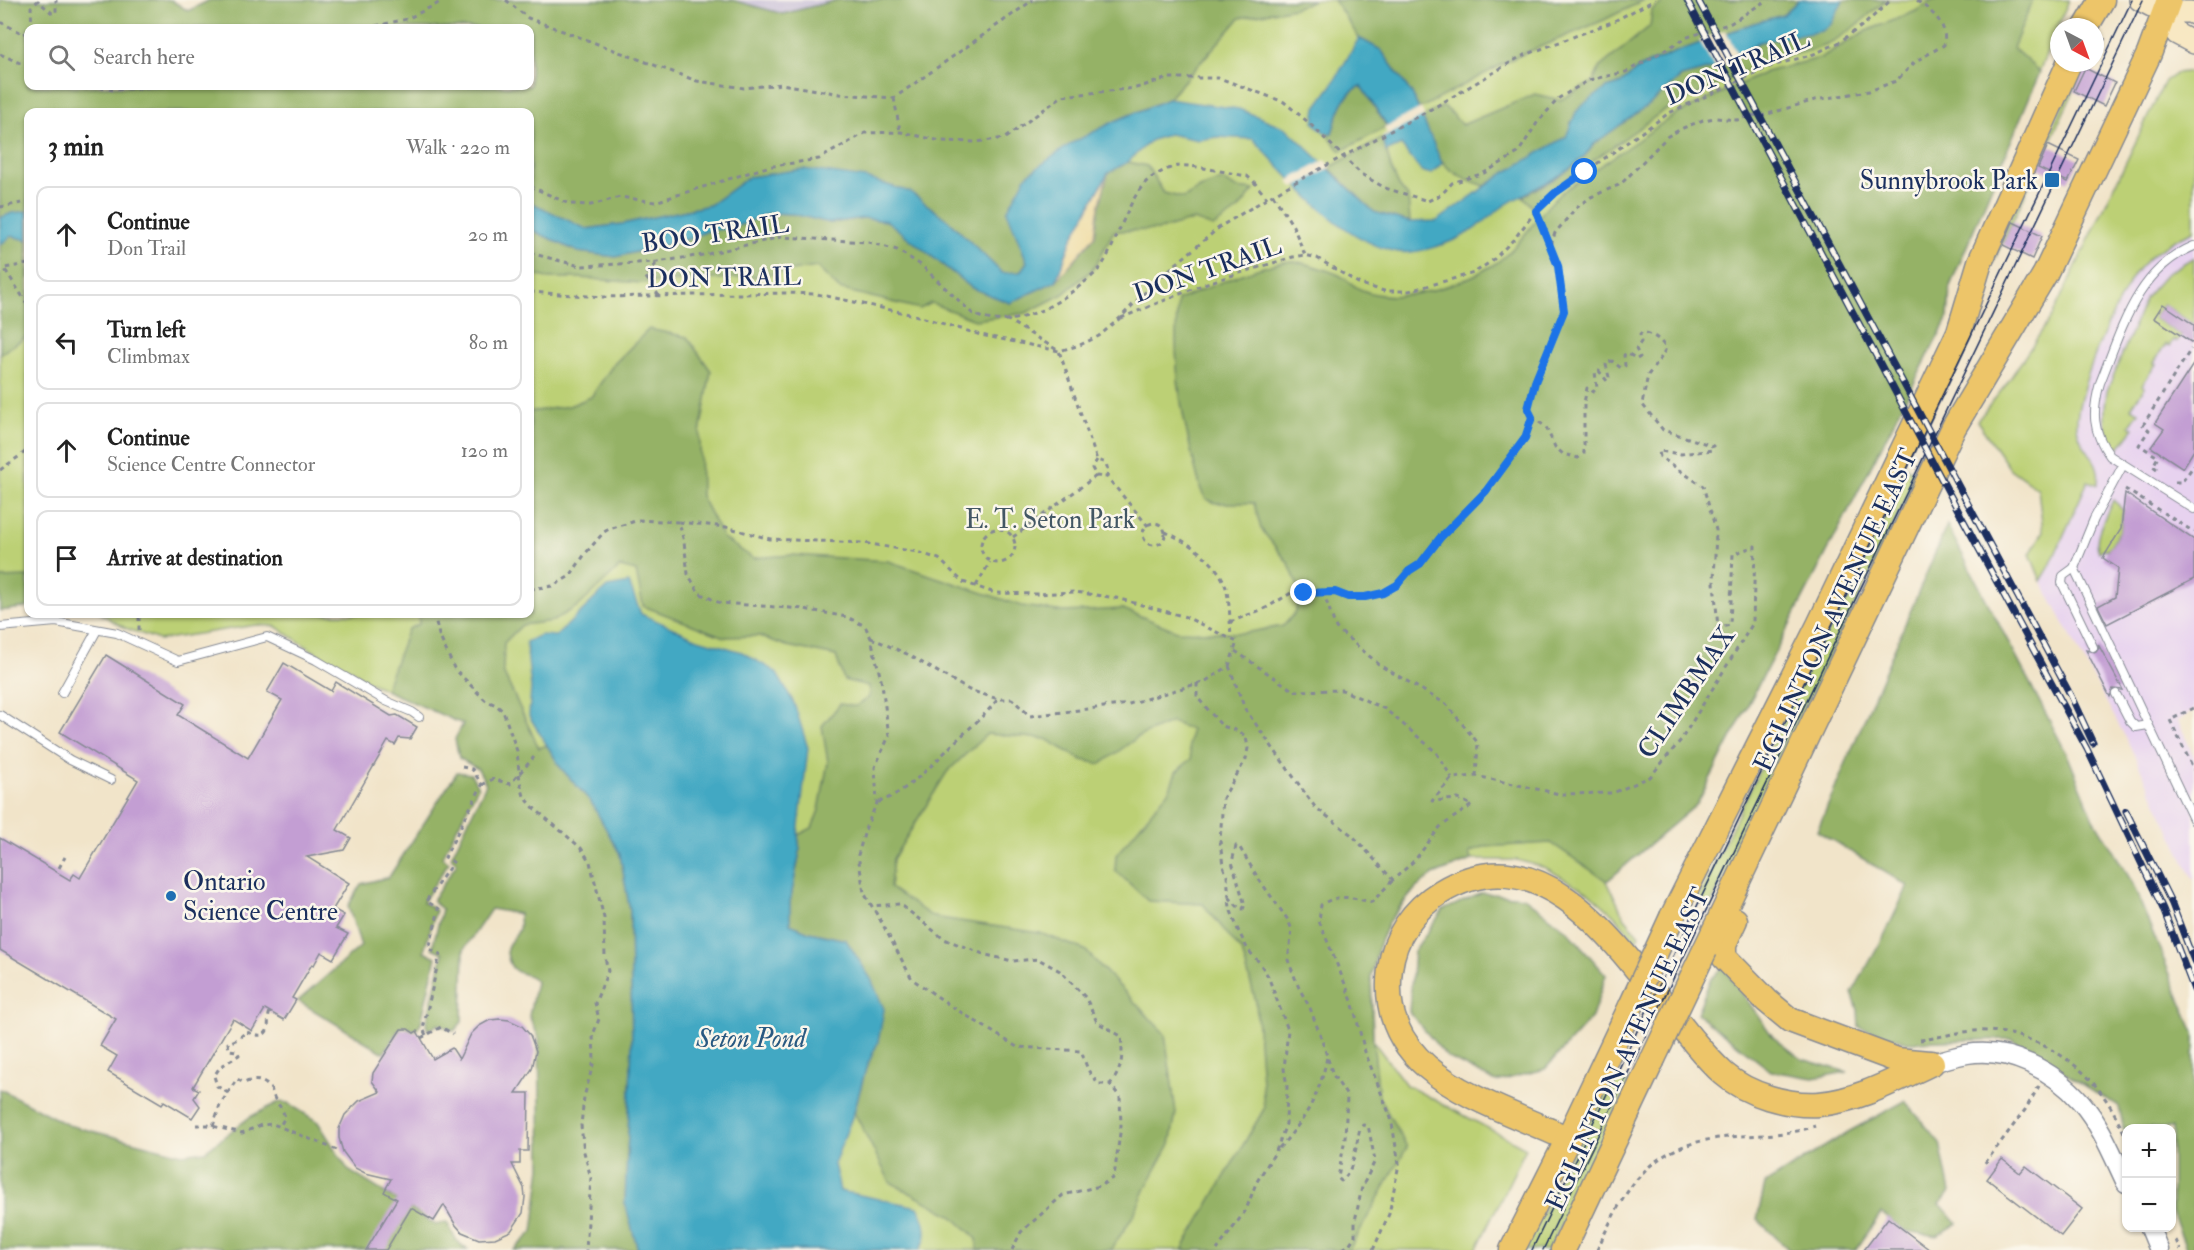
<!DOCTYPE html>
<meta charset="utf-8">
<style>
body{margin:0;font-family:"IM FELL Double Pica",serif;background:#f6f6f6;color:#222}
.controls{position:absolute;right:18px;bottom:18px;display:grid;overflow:hidden;border-radius:12px;box-shadow:0 2px 4px #0004}
.controls button{width:54px;height:54px;display:grid;place-items:center;padding:0;border:0;border-bottom:2px solid #e0e0e0;background:#fff;color:#222;font:30px sans-serif}
.compass{position:absolute;left:2050px;top:18px;width:54px;height:54px;border-radius:50%;background:#fff;box-shadow:0 2px 4px #0004;rotate:139deg}
.stop{position:absolute;width:18px;height:18px;margin:-14px;border:4px solid #1a73e8;border-radius:50%;background:#fff}
.stop.end{background:#1a73e8;border-color:#fff;box-shadow:0 2px 6px #0008}
.list{margin:0;padding:0;list-style:none}
h2{display:flex;justify-content:space-between;align-items:center;height:78px;margin:0;padding:0 24px;font-size:26px}
h2 small{font-size:20px;font-weight:400;color:#767676}
.list li{display:grid;grid-template-columns:39px 1fr auto;gap:18px;align-items:center;box-sizing:border-box;height:96px;margin:0 12px 12px;padding:0 12px;border:2px solid #e0e0e0;border-radius:12px}
.list b{display:block;font-size:22px;white-space:nowrap}
.list p{margin:0;font-size:20px;white-space:nowrap;color:#767676}
.list em{font-size:20px;font-style:normal;color:#767676}
.icon{flex:none;width:33px;height:33px;fill:none;stroke:currentColor;stroke-width:2;stroke-linecap:round;stroke-linejoin:round}
.map{position:relative;flex:none;width:2194px;height:1250px;overflow:hidden}
.search{position:absolute;background:#fff;box-shadow:0 2px 4px #0004;left:24px;top:24px;width:510px;height:66px;display:flex;align-items:center;gap:15px;box-sizing:border-box;padding:0 21px;border-radius:12px;color:#767676;font-size:22px}
.panel{position:absolute;background:#fff;box-shadow:0 2px 4px #0004;left:24px;top:108px;width:510px;height:510px;border-radius:12px}
.map>svg:first-child{display:block}
</style>
<div class="map">
<svg width="2194" height="1250" viewBox="0 0 2194 1250">
<rect width="100%" height="100%" fill="#fbf7ec"/>
<filter id="ink" filterUnits="userSpaceOnUse"><feTurbulence type="fractalNoise" baseFrequency=".0167" numOctaves="2"/><feDisplacementMap in="SourceGraphic" scale="12" xChannelSelector="R" yChannelSelector="G"/><feConvolveMatrix kernelMatrix="1 2 1 2 8 2 1 2 1" color-interpolation-filters="sRGB"/></filter>
<filter id="wash" filterUnits="userSpaceOnUse"><feTurbulence type="fractalNoise" baseFrequency=".008" numOctaves="4" result="noise"/><feDisplacementMap in="SourceGraphic" scale="24" xChannelSelector="R" yChannelSelector="G"/><feGaussianBlur stdDeviation="1.35" result="paint"/><feColorMatrix in="noise" values="0 0 0 0 0 0 0 0 0 0 0 0 0 0 0 0 0 1.4 0 .05"/><feComposite in="paint" operator="in"/></filter>
<g filter="url(#wash)">
<rect width="100%" height="100%" fill="#f1e4c9"/>
<!-- built -->
<path fill="#e7d2ef" d="M2185,72L2194,74V710L2178,720L2194,757V881L2127,740L2041,581L2030,554L2043,532L2038,489L2010,469L1977,421L2005,386L2052,316L2165,81L2177,73Z"/>
<!-- industrial -->
<path fill="#c8bfd8" d="M732,0H838L783,14Z"/>
<!-- green -->
<g fill="#bcd074" stroke="#6c8069" stroke-width="1.5" fill-rule="evenodd">
<path d="M0,0H171L188,11L210,0H732L783,14L838,0H2069L1950,286L1948,317L1697,804L1607,881L1624,917L1639,935L1636,941L1614,915L1589,893L1546,868L1517,860H1471L1433,875L1416,888L1389,921L1380,941L1371,976L1373,1041L1406,1085L1526,1148L1476,1250H547L536,913L463,724L366,681L352,670L332,663L275,626L256,625L159,640L125,628L101,614H530V112H28V607L0,611ZM28,28H530V86H28Z"/>
<path d="M2083,63H2087L1991,267L2005,227Z"/>
<path d="M2185,72L2194,74V231C2173,240 2156,250 2141,266C2119,290 2074,395 2077,427C2079,449 2105,461 2097,485L2088,481L2049,568L2041,581L2030,554L2043,532L2038,489L2010,469L1977,421L2005,386L2052,316L2165,81L2177,73Z"/>
<path d="M2194,257V325L2163,304L2154,318L2182,336L2177,342L2173,340L2169,346L2166,344L2154,363L2156,364L2142,385L2145,387L2131,408L2139,412L2130,425L2134,428L2118,449C2101,436 2104,409 2107,391L2146,297L2167,273Z"/>
<path d="M1905,467L1918,474L1710,906L1697,900Z"/>
<path d="M2113,500L2123,509L2121,529L2107,551L2104,549L2099,552C2092,536 2107,515 2113,500Z"/>
<path d="M1610,1074L1629,1083L1549,1250H1524Z"/>
</g>
<!-- forest -->
<g fill="#95b266" stroke="#587062" stroke-width="1.5" fill-rule="evenodd">
<path d="M0,0H171L188,11L210,0H732L783,14L838,0H1314L1294,8L1240,18L1168,99L1115,121L1020,240L1027,262L1020,272L1002,273L949,221L910,192L749,177L710,205L622,224L586,229L530,202V112H28V211L12,213L0,218ZM28,28H530V86H28Z"/>
<path d="M1334,0H1644L1604,20L1516,57L1419,109L1412,94L1381,50L1359,38Z"/>
<path d="M1667,0H1799L1783,15L1754,23L1671,54L1639,68L1620,84L1607,88L1571,122V130L1566,137L1485,186C1438,171 1440,160 1422,117L1444,106L1462,125L1535,94L1560,100L1593,82L1600,67L1650,26L1652,10Z"/>
<path d="M1843,0H1886L1856,26L1835,40L1816,49L1767,61L1662,112L1557,186L1533,208L1523,196C1547,183 1579,168 1594,144L1651,103L1681,77L1714,68L1759,42L1831,24Z"/>
<path d="M1933,0H2033L2013,48L2040,72L1950,286L1948,317L1697,804L1607,881L1551,843L1483,847L1469,853L1471,860L1433,875L1416,888L1402,904L1389,921L1380,941L1371,976L1373,1040L1379,1097L1407,1147L1349,1250H1182L1264,1109L1256,1002L1242,952L1203,904L1148,901L1115,870L1116,855L1170,789L1176,772L1191,759L1189,746L1191,730L1172,722L1138,737L1101,764L1082,760L1046,739L987,734L947,772L893,859L890,888L933,917L1040,933L1085,950L1165,1034L1176,1113L1170,1144L1148,1184L1133,1216L1111,1250H977V1239L951,1215L890,1182L854,1112L866,1068L878,1042L846,940L809,932L790,924V902L800,851L798,835L812,828L819,810L828,762L822,726L840,704L856,706L869,697V686L844,680L836,656L787,646L759,636L724,637L643,606L636,571L620,567L580,605L553,621L522,625L504,643L503,672L539,748L547,745L561,768L591,802L620,854L630,911L632,1044L625,1203L638,1250H514L533,1232L541,1167L539,1038L529,1016L536,982C531,971 515,977 510,964C501,940 514,944 519,929C520,925 519,918 519,914L491,909L464,949L462,1022L454,1031L439,1024L428,1030L426,1025L443,953L432,948L442,909L432,901L457,863L451,857L486,784L478,769L459,758L455,739L463,724L385,690L408,629L419,624L418,614H530V412L569,406L591,397L613,365L649,329L687,337L711,371L700,433L701,496L723,538L753,558L792,555L888,561L1022,606L1064,612L1123,609L1177,631L1244,633L1283,626L1296,612L1299,589L1289,564L1261,529L1254,503H1215L1206,499L1201,490C1183,423 1171,370 1178,300C1208,288 1260,264 1291,261C1300,261 1330,271 1339,275C1347,279 1354,287 1362,290C1399,306 1461,285 1493,265C1521,247 1537,213 1562,192L1673,116L1766,72L1820,58L1864,32L1916,11Z"/>
<path d="M1361,86L1387,127L1341,151L1325,133H1332C1338,114 1342,94 1361,86Z"/>
<path d="M1383,138L1391,168L1399,186L1408,197L1410,222L1374,212L1329,168Z"/>
<path d="M1128,162L1147,166L1164,193L1184,198L1200,188L1222,180L1236,188L1254,190L1238,210L1213,227L1194,220L1158,230L1114,231L1093,269L1063,294L1026,313L975,320L931,303L920,309L839,289L817,267L753,277L640,283L579,278H547L530,273V229L578,252L616,257L688,239L711,229H725L743,224L768,213L793,214L830,223L863,218L887,221L972,288L1010,303L1056,281L1095,236L1098,212L1108,173Z"/>
<path d="M11,236L28,240V336L0,354V245Z"/>
<path d="M1947,525L2067,754L2094,819L2132,882L2194,1033V1250H2187L2172,1212V1128H2126V1139L2119,1107L2011,1039L1908,1042L1859,1027L1858,1010L1852,993L1883,938L1908,886L1817,831Z"/>
<path d="M28,577V607L0,611V578Z"/>
<path d="M457,772L471,774L478,787L442,857L449,862L423,902L436,910L424,951L436,957L421,1023L417,1029L414,1030L403,1026L399,1029L384,1053L298,1001L361,946L348,906L361,884L389,877Z"/>
<path d="M1482,893L1524,897L1569,932L1606,975L1592,1017L1545,1069L1496,1082L1447,1057L1409,1012L1414,951L1443,910Z"/>
<path d="M1724,967L1773,1037L1802,1059L1847,1072L1813,1078L1771,1071L1697,1013L1710,980Z"/>
<path d="M0,1089L68,1125L182,1154L205,1151L250,1117L279,1102L288,1103L318,1122L348,1170L436,1225L447,1222C452,1233 457,1245 469,1250H224L221,1247L179,1243L151,1250H0Z"/>
<path d="M1905,1101L1940,1143L1950,1192L1940,1204L1958,1223L1937,1236L1905,1231L1881,1213L1856,1250H1789L1757,1219L1765,1184L1848,1132Z"/>
</g>
<!-- sand -->
<path fill="#eeda9e" stroke="#84847e" stroke-width="1.5" d="M1108,173L1098,212L1095,236L1056,281L1072,239Z"/>
<!-- water -->
<g fill="#43a8c3" stroke="#2f6c90" stroke-width="1.5">
<path d="M1799,0H1843L1831,24L1822,31L1759,42L1714,68L1681,77L1651,103L1594,144C1574,175 1534,186 1504,206C1492,214 1481,226 1468,233C1451,243 1417,255 1398,252C1341,242 1291,179 1253,139L1217,137L1198,140L1169,134L1150,141L1128,162L1108,173L1072,239L1056,281L1010,303L972,288L887,221L863,218L830,223L793,214L768,213L743,224L725,229L710,230L688,239L616,257L578,252L530,229V202L586,229L622,224L710,205L749,177L803,169L865,178L910,192L949,221L1002,273L1020,272L1027,262L1007,211L1027,175L1072,143L1115,121L1168,99L1239,109L1286,128L1374,212L1410,222L1437,221L1503,174L1566,137L1576,112L1585,103L1607,88L1620,84L1639,68L1671,54L1754,23L1783,15Z"/>
<path d="M1359,38L1381,50L1412,94L1442,163L1431,174L1421,171L1401,145L1386,152L1383,138L1392,133L1361,86C1342,94 1338,114 1332,133H1325L1314,123L1316,107L1332,85Z"/>
<path d="M28,211V240L11,236L0,245V218L12,213Z"/>
<path d="M629,583L641,614L698,639L742,652L776,672L794,703L808,748L798,835L800,851L790,902V924L809,932L846,940L871,979L884,1009L878,1042L866,1068L854,1112L834,1164L840,1191L918,1207C926,1221 931,1237 919,1250H638L625,1203L632,1044L630,911L620,854L591,802L561,768L529,716L531,688L526,642L540,635L556,636L607,587Z"/>
</g>
<!-- pier -->
<g fill="#f1e4c9">
<path d="M1725,30L1739,57L1716,70L1699,40Z"/>
<path d="M1421,108L1425,116L1383,138L1382,136L1387,133L1384,128Z"/>
<path d="M1325,160L1332,167L1294,188L1288,181Z"/>
</g>
<g id="blocks">
<!-- building -->
<g fill="#c39ed3">
<path d="M2085,68L2115,83L2104,106L2074,91Z"/>
<path d="M2048,145L2079,160L2068,182L2038,168Z"/>
<path d="M2013,222L2042,236L2032,259L2003,245Z"/>
<path d="M2163,304L2194,325V344L2154,318Z"/>
<path d="M2194,363V450L2183,468L2151,447L2164,429L2155,423Z"/>
<path d="M2125,493L2194,540V579L2107,624L2098,606L2115,597L2118,568L2103,558L2121,529Z"/>
<path d="M2098,644L2123,690L2113,689L2110,697L2086,650L2096,652L2099,648Z"/>
<path d="M106,655L185,704L178,715L248,758L282,700L267,692L284,663L331,691L336,682L391,716L397,715L417,727L410,739L399,738L395,745L388,741L337,830L351,838L344,850L307,857L349,883L333,909L344,915L336,928L348,934L333,959L321,952L314,965L312,964L292,998L296,1000L284,1020L265,1009L252,1031L233,1019L193,1087L199,1090L194,1098L200,1106L192,1118L164,1101L162,1104L108,1072L117,1056L100,1046L116,1019L0,950V838L70,880L74,874L80,878L138,780L60,732Z"/>
<path d="M500,1019L509,1020L522,1026L530,1035L536,1051L532,1069L516,1093H529L528,1151H520V1164H512L524,1188L525,1197L523,1213L511,1231L495,1238L479,1239L462,1232L455,1224L444,1205L434,1221L411,1208L386,1250H366L397,1199L384,1192L391,1179L365,1173L355,1168L343,1152L339,1138V1129L345,1115L359,1101L380,1092L372,1081L373,1073L401,1029H408L414,1033L417,1031L433,1059L452,1048L459,1059L471,1034L479,1026L490,1020Z"/>
<path d="M2002,1159L2020,1173L2026,1166L2082,1209L2061,1236L1987,1179Z"/>
<path d="M1888,1218L1930,1250H1864Z"/>
</g>
</g>
</g>
<g filter="url(#ink)">
<use href="#blocks" fill-opacity="0" stroke="#868a94" stroke-width="1.5"/>
<g fill="none" stroke-linecap="round" stroke-linejoin="round">
<!-- service casing -->
<g stroke="#868a94" stroke-width="10">
<g id="service">
<path d="M2194,246C2137,269 2121,331 2100,383C2092,411 2092,432 2110,456L2194,509"/>
<path d="M2123,465L2094,519L2074,568L2194,821"/>
<path d="M2074,568L2063,576L2062,583L2093,647"/>
<path d="M0,627L56,622L117,633L178,661L267,637L316,660L386,701L412,712L419,717"/>
<path d="M62,693L97,630"/>
<path d="M2116,694L2130,721L2136,727L2148,725"/>
<path d="M0,715L70,760L111,780"/>
</g>
</g>
<!-- tertiary casing -->
<g stroke="#868a94" stroke-width="21">
<g id="tertiary">
<path d="M1932,1063C1943,1060 1955,1056 1967,1054C2010,1047 2054,1071 2081,1102C2101,1125 2113,1156 2126,1183"/>
<path d="M2150,1228L2159,1250"/>
</g>
</g>
<!-- secondary casing -->
<g stroke="#868a94" stroke-width="24">
<g id="secondary">
<path d="M2140,0L2163,12L2177,34L2194,43"/>
<path d="M2163,12H2190L2194,14"/>
</g>
</g>
<!-- primary casing -->
<g stroke="#868a94" stroke-width="27">
<g id="primary">
<path d="M2086,27L2102,0"/>
<path d="M1672,917L1819,625L1959,332L1980,262L2069,63"/>
<path d="M1735,920L1724,944V957L1767,1001L1790,1020L1897,1060L1929,1063"/>
<path d="M1705,950L1954,427L2045,274L2149,54L2169,0"/>
<path d="M1568,1139C1492,1102 1376,1077 1390,969C1394,937 1413,909 1441,892C1567,816 1651,1009 1724,1074C1748,1095 1788,1106 1819,1104C1858,1101 1897,1079 1932,1063"/>
<path d="M1512,1250L1568,1139L1631,1006"/>
<path d="M1563,1250L1652,1061"/>
</g>
</g>
<!-- path -->
<g stroke="#868a94" stroke-width="3" stroke-dasharray="4.5 4.5" stroke-linecap="butt">
<path d="M506,0L528,18L697,81L744,88L782,84L840,94L894,98L1033,0"/>
<path d="M0,22L24,34L28,32"/>
<path d="M32,28L31,7L38,1L52,13H56V0"/>
<path d="M367,28L407,19L437,4L441,0"/>
<path d="M0,54L20,63L28,64"/>
<path d="M2095,58L2105,38"/>
<path d="M2092,64V63"/>
<path d="M91,86L113,90L171,86"/>
<path d="M894,98L900,131"/>
<path d="M530,186L569,204L591,205L620,197L655,202L767,167L819,159L865,133L901,132L941,141L976,142L1005,138L1062,96L1136,88L1168,78H1219L1284,102L1308,122L1361,174L1385,188L1428,201L1442,194L1452,183L1484,173L1518,153L1537,123L1559,98L1589,80L1626,72L1688,37L1731,23L1767,0"/>
<path d="M1273,195L1293,226L1305,255"/>
<path d="M0,207L28,202"/>
<path d="M1551,245L1555,233L1575,209L1591,197L1621,184L1668,136L1683,128L1703,120L1716,118L1737,120L1751,115L1761,116L1815,100L1869,91L1896,81L1916,61L1944,45C1948,22 1932,13 1917,0"/>
<path d="M530,253L580,266L657,262L703,255L781,237L868,242L897,250L921,265L973,314C1009,332 1053,308 1082,284C1090,278 1099,271 1104,262C1118,240 1131,188 1154,176C1161,172 1170,167 1179,166C1190,164 1233,174 1247,176L1254,182L1267,198"/>
<path d="M28,264L4,268L28,305"/>
<path d="M656,264L645,276L659,296"/>
<path d="M530,292L603,297L786,293L817,294L914,315L981,335L1059,351L1080,345L1099,336L1119,319L1157,280L1221,226L1281,190L1435,107L1520,57L1612,22L1655,0"/>
<path d="M1121,318L1207,283L1293,257L1305,255L1317,258L1360,284L1384,291H1409L1474,273L1493,260L1514,239L1536,211L1555,193L1669,113L1772,66L1814,54L1838,43L1866,23L1891,0"/>
<path d="M1006,319L1059,351L1097,460L1106,463L1108,471L1107,477L1148,526"/>
<path d="M1097,460L1092,468L1096,476L1107,477"/>
<path d="M2157,469L2153,466L2158,457L2139,445L2149,430L2143,425L2191,349"/>
<path d="M0,470L28,450"/>
<path d="M2175,482H2182L2194,465"/>
<path d="M2125,489L2194,532"/>
<path d="M679,522L726,527L770,539L864,543L917,552L939,559L963,582L995,593L1037,594L1075,592L1116,598L1186,617L1237,642L1229,666L1206,681L1129,704L1030,716L1012,699H998C986,714 972,726 958,739C934,763 909,791 877,803"/>
<circle cx="1154" cy="534" r="11"/>
<circle cx="998" cy="546" r="17"/>
<path d="M1165,532C1189,542 1222,564 1227,592C1230,607 1230,623 1231,638"/>
<path d="M1013,537L1096,476"/>
<path d="M976,586L990,562"/>
<path d="M530,589L553,586L570,576L585,554L604,532L609,529L639,520L679,522L684,542L688,574L699,593L720,603L804,609L847,617L865,626L871,638L882,684L889,736L875,767L877,803L866,827L858,855L864,893L882,923L912,979L951,1006L1017,1047L1081,1051L1088,1070L1098,1084H1110C1123,1070 1123,1054 1121,1036L1097,1022L1086,998L1060,971L1038,959L1013,961L986,955L944,939L900,904L871,906"/>
<path d="M1323,592L1336,628L1381,666L1446,704L1478,743L1476,776"/>
<path d="M434,614L439,635L454,668L485,700L496,705L503,711L517,751L520,782L524,796L534,808L581,848L590,862L604,918L605,957L608,971L595,1003L599,1019L593,1035L594,1061L584,1097L581,1125L584,1152L591,1178L586,1250"/>
<path d="M1230,622L1266,608L1291,593L1335,592L1348,597H1365L1383,593L1397,585L1409,571L1420,564L1440,538L1486,491L1525,438L1532,417"/>
<path d="M139,630V614"/>
<path d="M871,638L907,654L969,690L998,699"/>
<path d="M1235,651L1294,691L1342,690L1385,709L1436,752L1452,778"/>
<path d="M1229,666L1245,709L1315,807L1353,836L1393,880L1415,860L1440,827L1472,805L1458,799L1432,801L1452,778L1476,776L1560,794L1613,793L1650,777L1681,740L1753,623L1755,546L1733,554L1730,625L1718,628L1714,582L1716,530L1703,486L1660,457L1659,451L1681,454L1713,450V446L1663,430L1642,404L1648,375L1663,355L1666,348C1660,339 1653,334 1642,332L1640,334L1641,342L1636,349L1640,357L1637,359L1627,353L1624,355L1625,366L1621,368L1612,361L1607,362L1606,365L1609,377L1607,381L1599,371L1595,372L1597,388L1593,392L1587,388L1584,403V453L1578,458L1563,454L1555,447L1546,427L1532,417L1528,409L1535,382L1564,311L1558,266L1536,211"/>
<path d="M1197,683V697L1222,726L1239,731L1246,737L1248,748L1246,759L1223,798L1220,841L1223,866L1227,876L1230,908L1238,930L1248,950L1259,962L1268,976L1288,1030L1284,1069L1287,1086L1286,1124L1276,1151L1256,1183L1246,1210L1217,1250"/>
<path d="M2194,708L2170,720L2194,770"/>
<path d="M482,785L493,779L510,784L534,757"/>
<path d="M59,868L65,857"/>
<path d="M1229,897L1240,909H1243L1245,905L1232,862L1236,846L1240,848L1258,878L1288,920L1292,930L1288,960L1299,988L1310,1008L1321,1037L1333,1075L1347,1096L1345,1138L1338,1178L1341,1181C1354,1173 1356,1143 1360,1129L1363,1125L1368,1126L1369,1130L1375,1161L1362,1187L1355,1221V1236L1349,1245L1341,1250"/>
<path d="M426,1035L423,1029L440,954L429,949L439,909L426,901L453,862L445,857L482,785L472,769L462,767"/>
<path d="M421,1038L441,1027L453,1034"/>
<path d="M1920,1040C1938,1038 1956,1032 1974,1031C2023,1028 2077,1056 2104,1097C2113,1109 2120,1124 2126,1137"/>
<path d="M228,1093L217,1086L214,1076L220,1067L239,1055L237,1051L229,1050L228,1043L238,1039L246,1032C251,1033 257,1036 262,1035C272,1032 266,1019 270,1012"/>
<path d="M196,1125H208L242,1133L261,1125L273,1124L337,1150"/>
<path d="M213,1126L220,1105L237,1079L244,1083C253,1079 263,1079 270,1088C273,1091 273,1097 276,1101C280,1107 283,1110 285,1117L280,1126"/>
<path d="M1279,1148C1305,1120 1320,1095 1327,1057"/>
<path d="M1985,1163L2025,1110L2039,1086"/>
<path d="M2176,1240L2180,1250"/>
<path d="M1012,1250L1021,1232L1063,1195L1100,1186L1114,1177L1121,1126L1120,1097L1110,1084"/>
<path d="M1373,1250L1389,1214L1399,1164L1391,1118L1365,1052L1352,1001L1319,921L1321,905C1339,893 1351,898 1372,902L1393,880"/>
<path d="M1597,1250C1625,1189 1646,1147 1719,1138C1752,1134 1784,1137 1815,1126"/>
</g>
<!-- service -->
<use href="#service" stroke="#fff" stroke-width="8"/>
<!-- tertiary -->
<use href="#tertiary" stroke="#fff" stroke-width="18"/>
<!-- secondary -->
<use href="#secondary" stroke="#f8e8c3" stroke-width="21"/>
<!-- primary -->
<use href="#primary" stroke="#edc569" stroke-width="24"/>
<!-- tram -->
<g stroke="#1b2f5e" stroke-width="1.5">
<path d="M1532,1250L2132,0"/>
<path d="M1543,1250L2143,0"/>
</g>
<!-- rail casing -->
<g stroke="#1b2f5e" stroke-width="7">
<g id="rail">
<path d="M1687,0L1959,512L2087,749L2163,909L2194,990"/>
<path d="M1698,0L2071,696L2093,743"/>
<path d="M2126,811L2172,904L2194,961"/>
</g>
</g>
<!-- rail -->
<use href="#rail" stroke="#fbf7ec" stroke-width="4.5" stroke-dasharray="14" stroke-linecap="butt"/>
<!-- primary-bridge casing -->
<g stroke="#868a94" stroke-width="27" stroke-linecap="butt">
<g id="primary-bridge">
<path d="M1631,1006L1672,917"/>
<path d="M1652,1061L1705,950"/>
</g>
</g>
<!-- primary-bridge -->
<use href="#primary-bridge" stroke="#edc569" stroke-width="24"/>
</g>
</g>
<g fill="none" stroke-linecap="round" stroke-linejoin="round" filter="url(#ink)">
<!-- route -->
<path stroke="#1a73e8" stroke-width="8" d="M1304,593L1335,592L1348,597H1365L1383,593L1397,585L1409,571L1420,564L1440,538L1486,491L1525,438L1532,417L1528,409L1535,382L1564,311L1558,266L1536,211L1555,193L1585,172"/>
</g>
<!-- markers -->
<g fill="#1f6fb2" stroke="#fbf7ec" stroke-width="2">
<rect x="2044" y="172" width="16" height="16" rx="3"/>
<circle cx="171" cy="896" r="6"/>
</g>
<g text-anchor="middle" stroke-width="5" stroke-linejoin="round" paint-order="stroke">
<!-- street labels -->
<g font-size="26" fill="#1b2f5e" stroke="#fbf7ec">
<text transform="translate(1737 67) rotate(-23)" y="9">DON TRAIL</text>
<text transform="translate(715 233) rotate(-8)" y="9">BOO TRAIL</text>
<text transform="translate(1207 269) rotate(-19)" y="9">DON TRAIL</text>
<text transform="translate(724 277) rotate(-1)" y="9">DON TRAIL</text>
<text transform="translate(1835 610) rotate(-65)" y="9">EGLINTON AVENUE EAST</text>
<text transform="translate(1686 692) rotate(-56)" y="9">CLIMBMAX</text>
<text transform="translate(1627 1049) rotate(-65)" y="9">EGLINTON AVENUE EAST</text>
</g>
<!-- poi labels -->
<g font-size="26" fill="#1b2f5e" stroke="#fbf7ec" text-anchor="end">
<text x="2038" y="189">Sunnybrook Park</text>
<text x="183" y="890" text-anchor="start">Ontario<tspan x="183" dy="30">Science Centre</tspan></text>
</g>
<!-- park labels -->
<g font-size="26" fill="#435764" stroke="#fbf7ec">
<text x="1050" y="528">E. T. Seton Park</text>
</g>
<!-- water labels -->
<g font-size="27" font-style="italic" fill="#295981" stroke="#fbf7ec">
<text x="751" y="1047">Seton Pond</text>
</g>
</g>
</svg>
<div class="controls">
<button>+</button>
<button>−</button>
</div>
<svg class="compass" viewBox="-18 -18 36 36"><path d="M0-13l5 13h-10z" fill="#e53935"/><path d="M0 13l5-13h-10z" fill="#767676"/></svg>
<div class="stop" style="left:1585px;top:172px"></div>
<div class="stop end" style="left:1304px;top:593px"></div>
<div class="search"><svg class="icon" aria-label="search" viewBox="0 0 24 24"><circle cx="10" cy="10" r="6"/><path d="M15 15l6 6"/></svg>Search here</div>
<section class="panel">
<h2>3 min<small>Walk · 220 m</small></h2>
<ul class="list">
<li><svg class="icon" aria-label="ahead" viewBox="0 0 24 24"><path d="M12 20V5M6 11l6-6 6 6"/></svg><div><b>Continue</b><p>Don Trail</p></div><em>20 m</em></li>
<li><svg class="icon" aria-label="left" viewBox="0 0 24 24"><path d="M17 20v-9H6M10 6l-5 5 5 5"/></svg><div><b>Turn left</b><p>Climbmax</p></div><em>80 m</em></li>
<li><svg class="icon" aria-label="ahead" viewBox="0 0 24 24"><path d="M12 20V5M6 11l6-6 6 6"/></svg><div><b>Continue</b><p>Science Centre Connector</p></div><em>120 m</em></li>
<li><svg class="icon" aria-label="arrive" viewBox="0 0 24 24"><path d="M6 21V4h12l-3 4 3 4H6"/></svg><div><b>Arrive at destination</b></div></li>
</ul>
</section>
</div>
